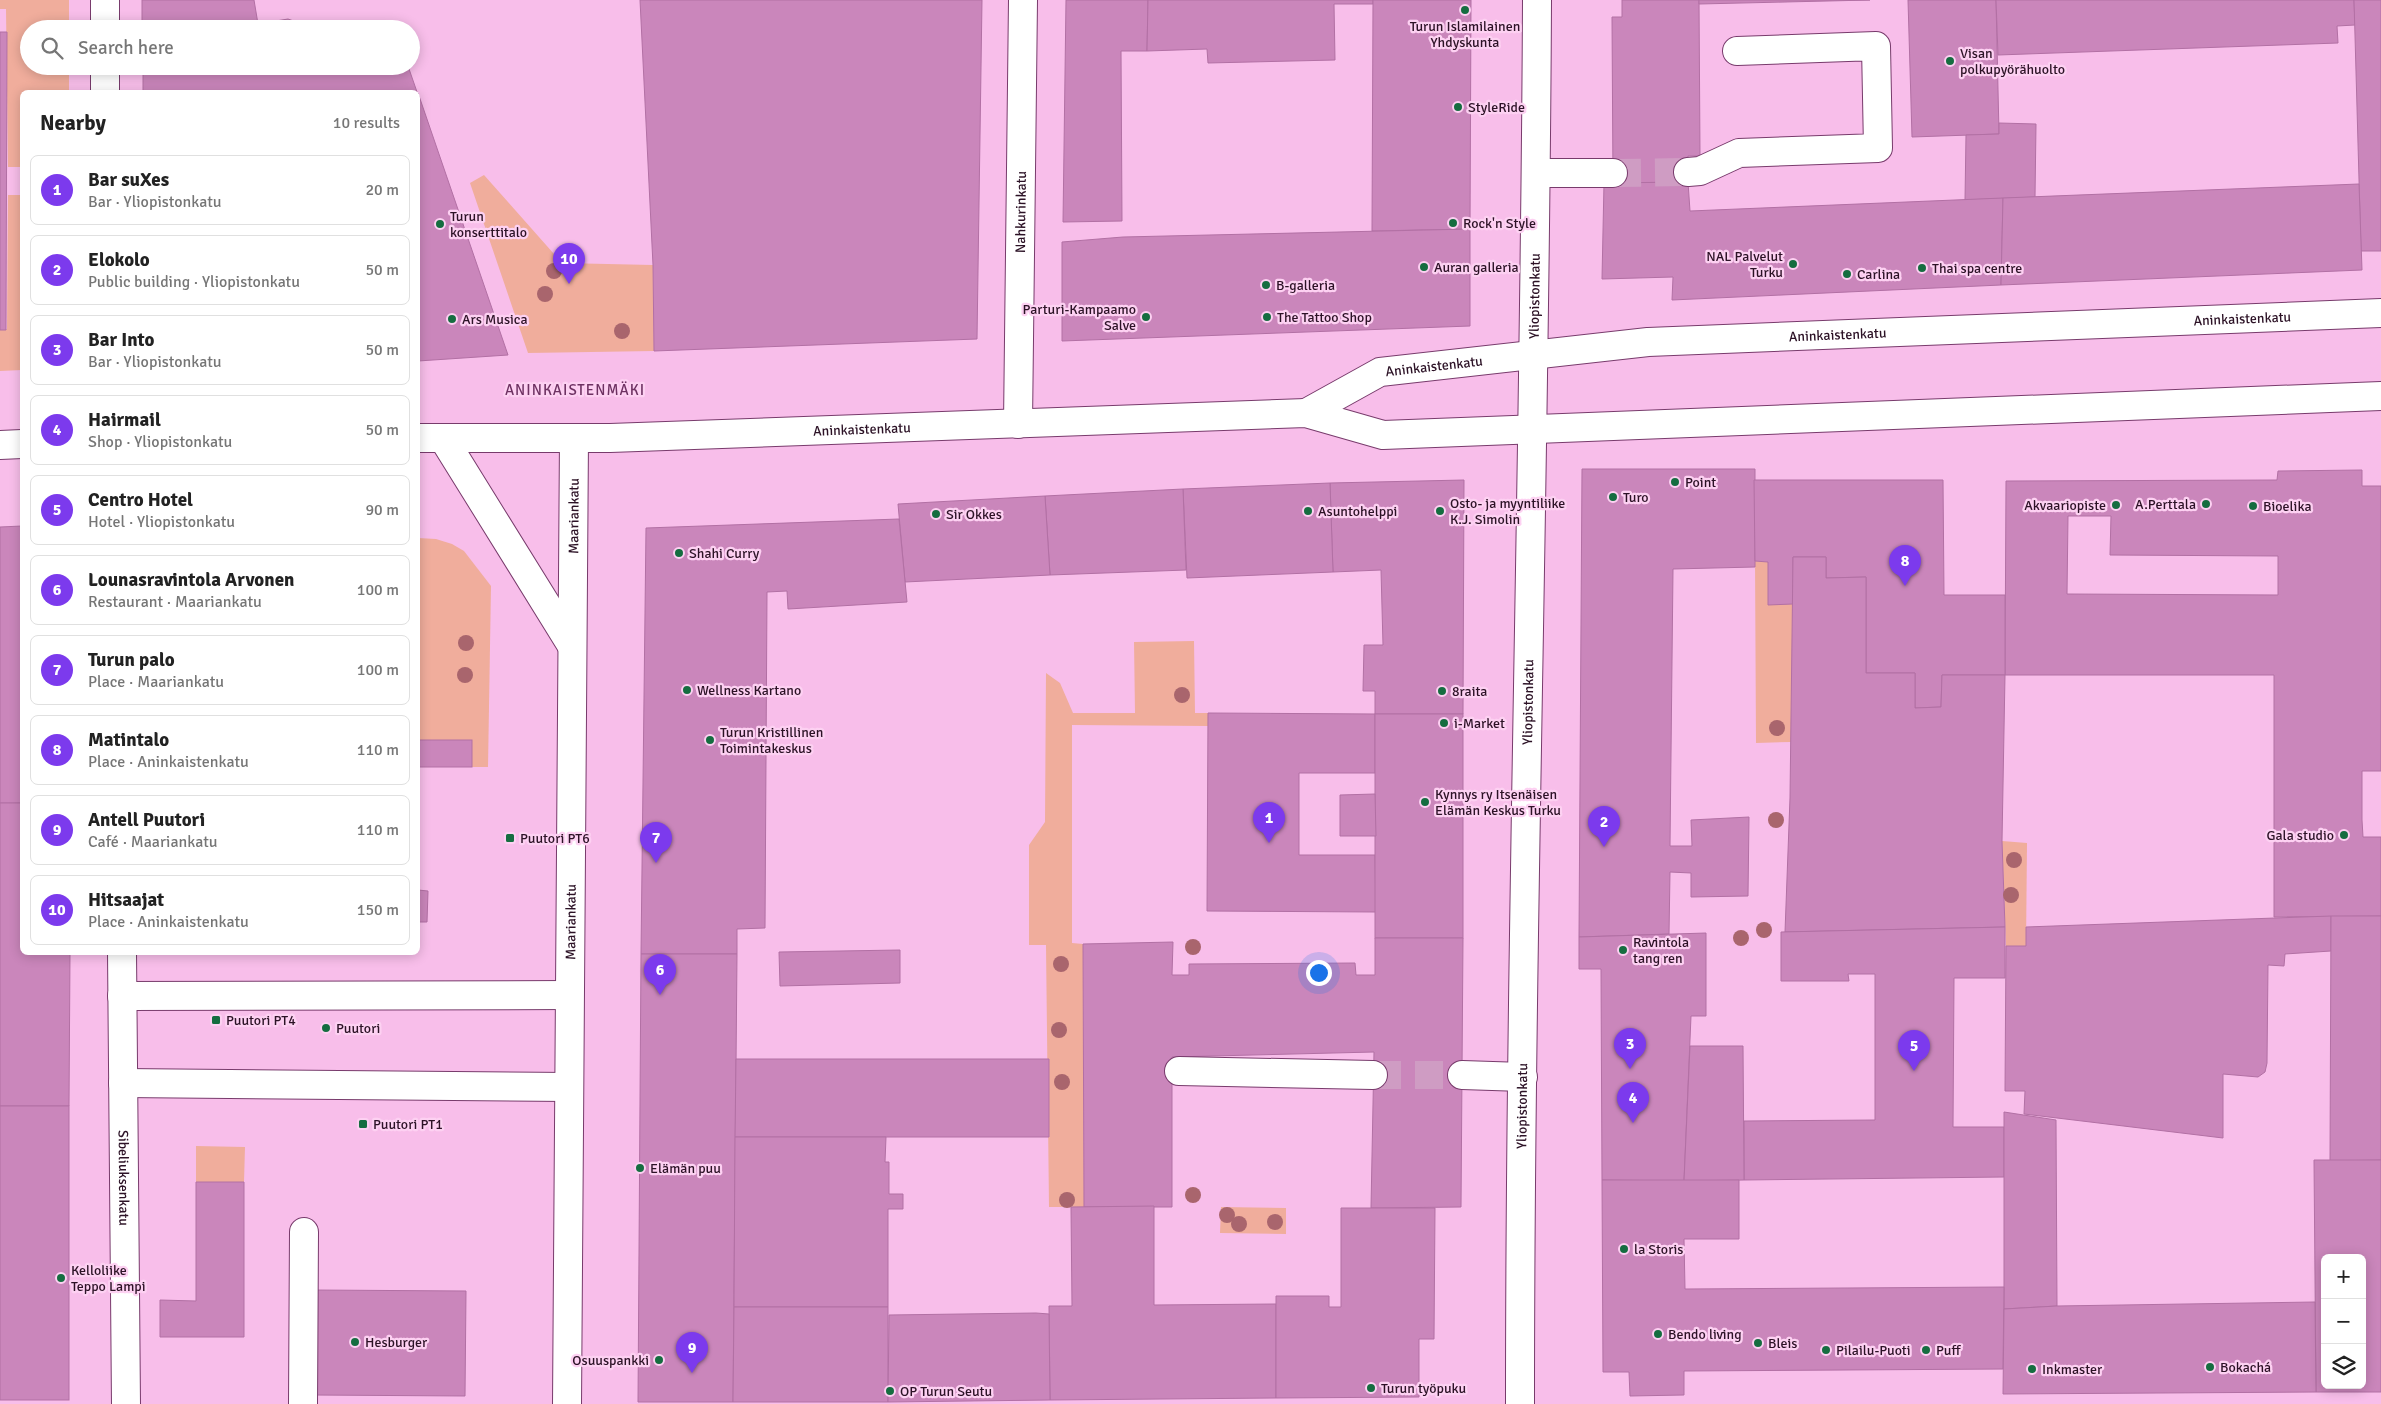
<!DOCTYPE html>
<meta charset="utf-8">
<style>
body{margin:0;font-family:Signika,sans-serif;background:#f6f6f6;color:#222}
.controls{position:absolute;right:15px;bottom:15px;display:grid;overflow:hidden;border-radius:8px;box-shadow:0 2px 12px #0003}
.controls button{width:45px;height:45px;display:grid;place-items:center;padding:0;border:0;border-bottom:1px solid #e0e0e0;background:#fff;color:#222;font:25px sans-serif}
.you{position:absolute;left:1318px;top:972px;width:18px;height:18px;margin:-12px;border:4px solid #fff;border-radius:50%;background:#1a73e8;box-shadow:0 0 0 8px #1a73e833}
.badge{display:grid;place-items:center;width:32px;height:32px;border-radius:50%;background:#7c3aed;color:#fff;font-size:16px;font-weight:700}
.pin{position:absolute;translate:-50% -41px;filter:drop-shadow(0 1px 2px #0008)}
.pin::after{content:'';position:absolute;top:26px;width:18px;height:15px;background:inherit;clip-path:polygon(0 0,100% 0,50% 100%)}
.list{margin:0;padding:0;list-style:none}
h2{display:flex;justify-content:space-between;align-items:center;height:65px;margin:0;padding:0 20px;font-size:21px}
h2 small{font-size:16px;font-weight:400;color:#767676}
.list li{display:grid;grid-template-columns:32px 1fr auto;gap:15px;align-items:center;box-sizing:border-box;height:70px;margin:0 10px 10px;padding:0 10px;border:1px solid #e0e0e0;border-radius:8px}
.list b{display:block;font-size:19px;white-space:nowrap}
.list p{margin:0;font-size:16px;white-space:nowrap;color:#767676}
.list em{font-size:16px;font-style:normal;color:#767676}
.icon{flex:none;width:28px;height:28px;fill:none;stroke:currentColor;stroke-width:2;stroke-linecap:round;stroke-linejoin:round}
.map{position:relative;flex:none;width:2381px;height:1404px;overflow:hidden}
.search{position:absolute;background:#fff;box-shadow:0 2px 12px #0003;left:20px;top:20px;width:400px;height:55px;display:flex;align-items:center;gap:12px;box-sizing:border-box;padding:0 18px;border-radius:28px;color:#767676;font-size:19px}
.panel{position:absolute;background:#fff;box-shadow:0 2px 12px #0003;left:20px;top:90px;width:400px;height:865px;border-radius:8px}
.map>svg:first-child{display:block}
</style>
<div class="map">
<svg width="2381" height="1404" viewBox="0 0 2381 1404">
<rect width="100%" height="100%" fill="#f8beea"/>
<!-- green -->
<g fill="#f0ad9c">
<path d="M0,0H69V29H29V66H69V92H22V167H8L6,9H0Z"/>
<path d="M484,175L562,263L653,265L654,351L528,353L470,183Z"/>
<path d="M8,195H22V370L0,371V330L7,329Z"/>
<path d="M418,538L436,539L452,544L464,551L491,586L488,767H418Z"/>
<path d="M1755,561L1768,562V604H1793L1791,742L1756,743Z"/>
<path d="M1194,641L1195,713H1208V726L1072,725V943L1083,944L1084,1207H1049L1046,945H1029V845L1045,822L1046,673L1060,683L1073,713H1135L1134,642Z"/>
<path d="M2002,841L2027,843L2026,946H2006Z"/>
<path d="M196,1146L245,1147L244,1182H196Z"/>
<path d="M1221,1207L1286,1208V1234L1220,1233Z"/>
</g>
<!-- building -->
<g fill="#ca86bb" stroke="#b270a4" fill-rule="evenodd">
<path d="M142,0H254L258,24L288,19L299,23L303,29H142Z"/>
<path d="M640,0H982L977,339L654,351L653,265Z"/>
<path d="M1066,0H1148L1147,51H1121L1122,221L1063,222Z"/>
<path d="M1148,0H1373V4H1334L1335,60L1208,63L1207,49L1147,51Z"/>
<path d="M1373,0H1471L1470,229L1372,231Z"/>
<path d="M1622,0H1699L1700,156H1688V182L1613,183L1612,17H1622Z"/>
<path d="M1699,0H1870L1699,4Z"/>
<path d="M1908,0H1996L1999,134L1912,137Z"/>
<path d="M1996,0H2354L2355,25L2337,26L2338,43L1998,55Z"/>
<path d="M2354,0H2381V251H2361Z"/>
<path d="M0,32H7L6,330H0Z"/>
<path d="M143,66H408L417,92H143Z"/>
<path d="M418,93L508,355L418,361Z"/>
<path d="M1999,123L2036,124L2035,197L1965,200L1966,135L1999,134Z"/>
<path d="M1688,182L1690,211L2003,198L2001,285L1672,300L1673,277L1602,279L1604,183Z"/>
<path d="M2359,184L2362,270L2001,285L2003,198Z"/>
<path d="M1470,229V326L1062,341V242L1123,237Z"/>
<path d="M1582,469H1755V567L1673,569L1670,846H1692L1691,820L1749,817L1748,896L1691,897V873L1670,872L1669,934L1579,937Z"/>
<path d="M2362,470V486H2381V771H2362V820L2363,837H2381V916L2274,917V675H2005L2006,481L2277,480L2278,471ZM2068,516H2111L2110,555L2278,556V595L2067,594Z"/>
<path d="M1464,480L1463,714H1375V691H1363L1364,645H1383L1381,570L1333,572L1330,483Z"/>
<path d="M1754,480H1943L1944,595H2005V675H1942L1941,707L1915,708V673H1866V577L1826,578V557H1793V604L1768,605V562L1755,561Z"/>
<path d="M1330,483L1333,572L1187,578L1183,489Z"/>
<path d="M1183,489L1186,570L1050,575L1045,496Z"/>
<path d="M1045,496L1050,575L905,582L898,504Z"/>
<path d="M899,519L907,602L788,609L787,591L767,592L765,928L737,929V954H641L646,528Z"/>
<path d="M22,526V803H0V527Z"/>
<path d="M1793,557H1826V578L1866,577V673H1915V708L1941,707L1942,675H2005L2002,841L2005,927L1785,932L1790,798Z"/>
<path d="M1208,713L1375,714V773H1299V855H1375L1376,912L1207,911Z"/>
<rect x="1375" y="714" width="88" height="224"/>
<rect x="418" y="740" width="54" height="27"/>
<path d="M1375,794L1376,836H1340V795Z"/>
<path d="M0,803H22V952H70L69,1106H0Z"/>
<path d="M418,890L428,891L427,922H418Z"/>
<path d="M2331,916V951L2285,954L2284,966L2268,965L2267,1063L2265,1072L2258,1077L2223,1074V1138L2024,1114L2025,1091H2005L2006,946H2026V927Z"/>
<path d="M2331,916H2381V1160L2330,1161Z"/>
<path d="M2005,927V978H1954L1953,1127H2004V1177L1744,1180V1121L1875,1120V974H1848L1849,981H1781V932Z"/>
<path d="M1706,933V1016H1691L1684,1181L1602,1180L1601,969H1579V937Z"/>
<path d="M1375,938H1463L1461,1207L1371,1208L1374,1052L1172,1057V1207H1084L1083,944L1173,942L1172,975H1189V964L1355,963L1356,975H1375Z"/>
<path d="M900,950V983L780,986L779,952Z"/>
<path d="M641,954H737L733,1402H638Z"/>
<path d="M1690,1046H1743L1744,1180L1684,1181Z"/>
<path d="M736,1059H1049V1137H735Z"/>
<rect x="0" y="1106" width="69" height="294"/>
<path d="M2004,1112L2056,1120L2057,1306L2004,1309Z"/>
<path d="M735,1137H886L885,1162H889V1194H903V1209H888V1307H734Z"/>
<path d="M2314,1160H2381V1392H2316ZM2325,1258H2362V1385H2325Z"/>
<path d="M1602,1180H1739V1239H1684L1685,1289L2004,1287L2003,1369L1684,1371V1395L1630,1396L1629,1372H1603Z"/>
<path d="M196,1182H244V1337H160V1300L196,1301Z"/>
<path d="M1154,1206V1305L1276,1304V1398L1050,1400L1049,1306H1072L1071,1207Z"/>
<path d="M1341,1208H1435L1434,1339H1419V1397L1276,1398V1296H1329V1307H1341Z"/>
<path d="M314,1290L466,1291L465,1396L313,1395Z"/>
<path d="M2315,1302L2316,1392L2003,1394L2004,1309L2057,1306Z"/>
<path d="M734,1307H888V1402H733Z"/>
<path d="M1036,1313L1049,1314L1050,1400L888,1402L889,1315Z"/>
</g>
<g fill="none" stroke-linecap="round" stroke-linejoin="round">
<!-- minor-tunnel -->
<g stroke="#cf9cc3" stroke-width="28" stroke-dasharray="28 14" stroke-linecap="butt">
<path d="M1613,173L1688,172"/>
<path d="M1373,1075H1462"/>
</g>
<!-- minor casing -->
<g stroke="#783b6c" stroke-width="30">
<g id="minor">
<path d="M105,29V0"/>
<path d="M105,92V66"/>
<path d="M1688,172L1700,171L1739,153L1878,148L1876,46L1737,51"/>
<path d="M1536,173H1613"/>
<path id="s1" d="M1018,424L1023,0"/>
<path d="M443,438L572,646"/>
<path id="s2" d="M122,952L126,1404"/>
<path d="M122,996L569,995"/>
<path d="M1179,1071L1373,1075"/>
<path d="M1462,1075L1523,1077"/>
<path d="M123,1083L569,1087"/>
<path d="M303,1404L304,1232"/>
<path id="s3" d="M567,1404L574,438"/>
<path id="s4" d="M1520,1404C1520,936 1535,468 1537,0"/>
</g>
</g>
<!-- major casing -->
<g stroke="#783b6c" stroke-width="30">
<g id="major">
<path id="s5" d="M1306,413L1380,372L1648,342L2381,313"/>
<path id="s6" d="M418,438H610L1306,413L1383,435L2381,396"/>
<path d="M0,445L22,444"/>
</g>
</g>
<!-- minor -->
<use href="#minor" stroke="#fff" stroke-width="28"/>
<!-- major -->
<use href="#major" stroke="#fff" stroke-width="28"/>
</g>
<!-- trees -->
<g fill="#a9656d">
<circle cx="554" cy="271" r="8"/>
<circle cx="545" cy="294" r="8"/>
<circle cx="622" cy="331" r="8"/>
<circle cx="466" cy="643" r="8"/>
<circle cx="465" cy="675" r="8"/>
<circle cx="1182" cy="695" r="8"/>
<circle cx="1777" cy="728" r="8"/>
<circle cx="1776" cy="820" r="8"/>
<circle cx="2014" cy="860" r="8"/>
<circle cx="2011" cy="895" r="8"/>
<circle cx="1764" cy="930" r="8"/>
<circle cx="1741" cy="938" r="8"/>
<circle cx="1193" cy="947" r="8"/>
<circle cx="1061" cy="964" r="8"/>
<circle cx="1059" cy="1030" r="8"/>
<circle cx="1062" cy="1082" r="8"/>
<circle cx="1193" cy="1195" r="8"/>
<circle cx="1067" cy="1200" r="8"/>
<circle cx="1227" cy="1215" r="8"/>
<circle cx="1275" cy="1222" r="8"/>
<circle cx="1239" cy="1224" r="8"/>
</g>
<!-- markers -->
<g fill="#156d40" stroke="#fdd1f2" stroke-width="2">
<circle cx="1465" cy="10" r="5"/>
<circle cx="1950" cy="61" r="5"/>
<circle cx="1458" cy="107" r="5"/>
<circle cx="1453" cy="223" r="5"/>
<circle cx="440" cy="224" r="5"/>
<circle cx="1793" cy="264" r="5"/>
<circle cx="1424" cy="267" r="5"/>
<circle cx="1922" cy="268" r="5"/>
<circle cx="1847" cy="274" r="5"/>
<circle cx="1266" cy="285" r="5"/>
<circle cx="1146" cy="317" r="5"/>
<circle cx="1267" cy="317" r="5"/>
<circle cx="452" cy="319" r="5"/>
<circle cx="1675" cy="482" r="5"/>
<circle cx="1613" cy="497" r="5"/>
<circle cx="2206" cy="504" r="5"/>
<circle cx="2116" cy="505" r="5"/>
<circle cx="2253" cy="506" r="5"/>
<circle cx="1308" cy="511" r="5"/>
<circle cx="1440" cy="511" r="5"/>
<circle cx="936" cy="514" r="5"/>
<circle cx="679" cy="553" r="5"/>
<circle cx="687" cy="690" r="5"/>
<circle cx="1442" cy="691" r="5"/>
<circle cx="1444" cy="723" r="5"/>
<circle cx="710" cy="740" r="5"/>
<circle cx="1425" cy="802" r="5"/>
<circle cx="2344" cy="835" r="5"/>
<rect x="505" y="833" width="10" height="10" rx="2.5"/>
<circle cx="1623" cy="950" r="5"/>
<rect x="211" y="1015" width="10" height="10" rx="2.5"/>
<circle cx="326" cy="1028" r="5"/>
<rect x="358" y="1119" width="10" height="10" rx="2.5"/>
<circle cx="640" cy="1168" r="5"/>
<circle cx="1624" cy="1249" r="5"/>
<circle cx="61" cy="1278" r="5"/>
<circle cx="1658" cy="1334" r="5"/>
<circle cx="355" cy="1342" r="5"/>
<circle cx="1758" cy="1343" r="5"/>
<circle cx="1826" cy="1350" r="5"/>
<circle cx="1926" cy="1350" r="5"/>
<circle cx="659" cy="1360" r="5"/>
<circle cx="2210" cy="1367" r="5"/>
<circle cx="2032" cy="1369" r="5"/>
<circle cx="1371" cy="1388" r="5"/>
<circle cx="890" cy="1391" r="5"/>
</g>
<g text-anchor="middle" stroke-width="4.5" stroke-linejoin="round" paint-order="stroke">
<!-- poi labels -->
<g font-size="14" fill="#2c1226" stroke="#fdd1f2" text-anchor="start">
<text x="1465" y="31" text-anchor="middle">Turun Islamilainen<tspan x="1465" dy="16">Yhdyskunta</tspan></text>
<text x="1960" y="58">Visan<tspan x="1960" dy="16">polkupyörähuolto</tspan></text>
<text x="1468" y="112">StyleRide</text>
<text x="450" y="221">Turun<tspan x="450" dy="16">konserttitalo</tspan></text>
<text x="1463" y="228">Rock'n Style</text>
<text x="1783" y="261" text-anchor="end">NAL Palvelut<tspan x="1783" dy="16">Turku</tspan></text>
<text x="1434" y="272">Auran galleria</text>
<text x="1932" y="273">Thai spa centre</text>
<text x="1857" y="279">Carlina</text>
<text x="1276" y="290">B-galleria</text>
<text x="1136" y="314" text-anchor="end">Parturi-Kampaamo<tspan x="1136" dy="16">Salve</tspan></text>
<text x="1277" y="322">The Tattoo Shop</text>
<text x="462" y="324">Ars Musica</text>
<text x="1685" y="487">Point</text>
<text x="1623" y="502">Turo</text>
<text x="1450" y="508">Osto- ja myyntiliike<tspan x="1450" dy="16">K.J. Simolin</tspan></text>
<text x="2196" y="509" text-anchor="end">A.Perttala</text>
<text x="2106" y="510" text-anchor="end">Akvaariopiste</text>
<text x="2263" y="511">Bioelika</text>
<text x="1318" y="516">Asuntohelppi</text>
<text x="946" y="519">Sir Okkes</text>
<text x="689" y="558">Shahi Curry</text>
<text x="697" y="695">Wellness Kartano</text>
<text x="1452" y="696">8raita</text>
<text x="1454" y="728">i-Market</text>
<text x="720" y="737">Turun Kristillinen<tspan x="720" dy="16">Toimintakeskus</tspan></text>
<text x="1435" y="799">Kynnys ry Itsenäisen<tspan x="1435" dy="16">Elämän Keskus Turku</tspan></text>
<text x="2334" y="840" text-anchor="end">Gala studio</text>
<text x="520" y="843">Puutori PT6</text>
<text x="1633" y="947">Ravintola<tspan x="1633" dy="16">tang ren</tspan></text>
<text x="226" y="1025">Puutori PT4</text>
<text x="336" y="1033">Puutori</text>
<text x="373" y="1129">Puutori PT1</text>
<text x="650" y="1173">Elämän puu</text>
<text x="1634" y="1254">la Storis</text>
<text x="71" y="1275">Kelloliike<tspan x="71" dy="16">Teppo Lampi</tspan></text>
<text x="1668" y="1339">Bendo living</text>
<text x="365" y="1347">Hesburger</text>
<text x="1768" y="1348">Bleis</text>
<text x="1836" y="1355">Pilailu-Puoti</text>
<text x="1936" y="1355">Puff</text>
<text x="649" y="1365" text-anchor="end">Osuuspankki</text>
<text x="2220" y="1372">Bokachá</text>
<text x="2042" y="1374">Inkmaster</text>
<text x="1381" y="1393">Turun työpuku</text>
<text x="900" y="1396">OP Turun Seutu</text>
</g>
<!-- street labels -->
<g font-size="14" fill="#2c1226" stroke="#fdd1f2">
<text dy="5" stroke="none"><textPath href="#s1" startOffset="212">Nahkurinkatu</textPath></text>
<text dy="5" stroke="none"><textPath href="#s4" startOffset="1108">Yliopistonkatu</textPath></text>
<text dy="5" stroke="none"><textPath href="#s5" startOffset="949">Aninkaistenkatu</textPath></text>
<text dy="5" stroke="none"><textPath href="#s5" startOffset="544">Aninkaistenkatu</textPath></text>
<text dy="5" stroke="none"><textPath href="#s5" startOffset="139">Aninkaistenkatu</textPath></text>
<text dy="5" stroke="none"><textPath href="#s6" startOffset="444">Aninkaistenkatu</textPath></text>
<text dy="5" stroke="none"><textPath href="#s3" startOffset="888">Maariankatu</textPath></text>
<text dy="5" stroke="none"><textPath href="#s4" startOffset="702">Yliopistonkatu</textPath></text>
<text dy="5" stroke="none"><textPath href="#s3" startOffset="482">Maariankatu</textPath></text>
<text dy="5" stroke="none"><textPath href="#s4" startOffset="298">Yliopistonkatu</textPath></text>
<text dy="5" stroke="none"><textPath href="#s2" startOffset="226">Sibeliuksenkatu</textPath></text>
</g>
<!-- neighbourhood labels -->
<g font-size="15" letter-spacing="1" fill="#6e3162" stroke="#fdd1f2">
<text x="575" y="395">ANINKAISTENMÄKI</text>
</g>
</g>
</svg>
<div class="controls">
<button>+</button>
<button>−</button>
<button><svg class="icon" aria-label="layers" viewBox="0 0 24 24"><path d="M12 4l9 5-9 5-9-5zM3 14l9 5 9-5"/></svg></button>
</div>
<div class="you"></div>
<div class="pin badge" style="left:1269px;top:843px">1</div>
<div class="pin badge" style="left:1604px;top:847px">2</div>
<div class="pin badge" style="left:1630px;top:1069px">3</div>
<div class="pin badge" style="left:1633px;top:1123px">4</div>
<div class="pin badge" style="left:1914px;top:1071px">5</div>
<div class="pin badge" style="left:660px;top:995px">6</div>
<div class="pin badge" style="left:656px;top:863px">7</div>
<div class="pin badge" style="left:1905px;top:586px">8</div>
<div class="pin badge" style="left:692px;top:1373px">9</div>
<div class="pin badge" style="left:569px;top:284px">10</div>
<div class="search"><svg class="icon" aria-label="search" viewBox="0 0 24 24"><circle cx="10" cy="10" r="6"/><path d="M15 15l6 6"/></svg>Search here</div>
<section class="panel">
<h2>Nearby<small>10 results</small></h2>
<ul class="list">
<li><span class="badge">1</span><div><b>Bar suXes</b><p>Bar · Yliopistonkatu</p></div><em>20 m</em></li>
<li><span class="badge">2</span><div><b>Elokolo</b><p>Public building · Yliopistonkatu</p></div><em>50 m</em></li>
<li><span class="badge">3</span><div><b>Bar Into</b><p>Bar · Yliopistonkatu</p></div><em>50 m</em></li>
<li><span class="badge">4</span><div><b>Hairmail</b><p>Shop · Yliopistonkatu</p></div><em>50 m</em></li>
<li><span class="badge">5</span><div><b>Centro Hotel</b><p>Hotel · Yliopistonkatu</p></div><em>90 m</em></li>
<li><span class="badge">6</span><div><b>Lounasravintola Arvonen</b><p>Restaurant · Maariankatu</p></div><em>100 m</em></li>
<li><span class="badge">7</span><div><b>Turun palo</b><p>Place · Maariankatu</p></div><em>100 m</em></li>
<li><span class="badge">8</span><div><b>Matintalo</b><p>Place · Aninkaistenkatu</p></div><em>110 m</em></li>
<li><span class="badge">9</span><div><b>Antell Puutori</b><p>Café · Maariankatu</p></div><em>110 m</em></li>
<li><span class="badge">10</span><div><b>Hitsaajat</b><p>Place · Aninkaistenkatu</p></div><em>150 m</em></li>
</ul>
</section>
</div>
